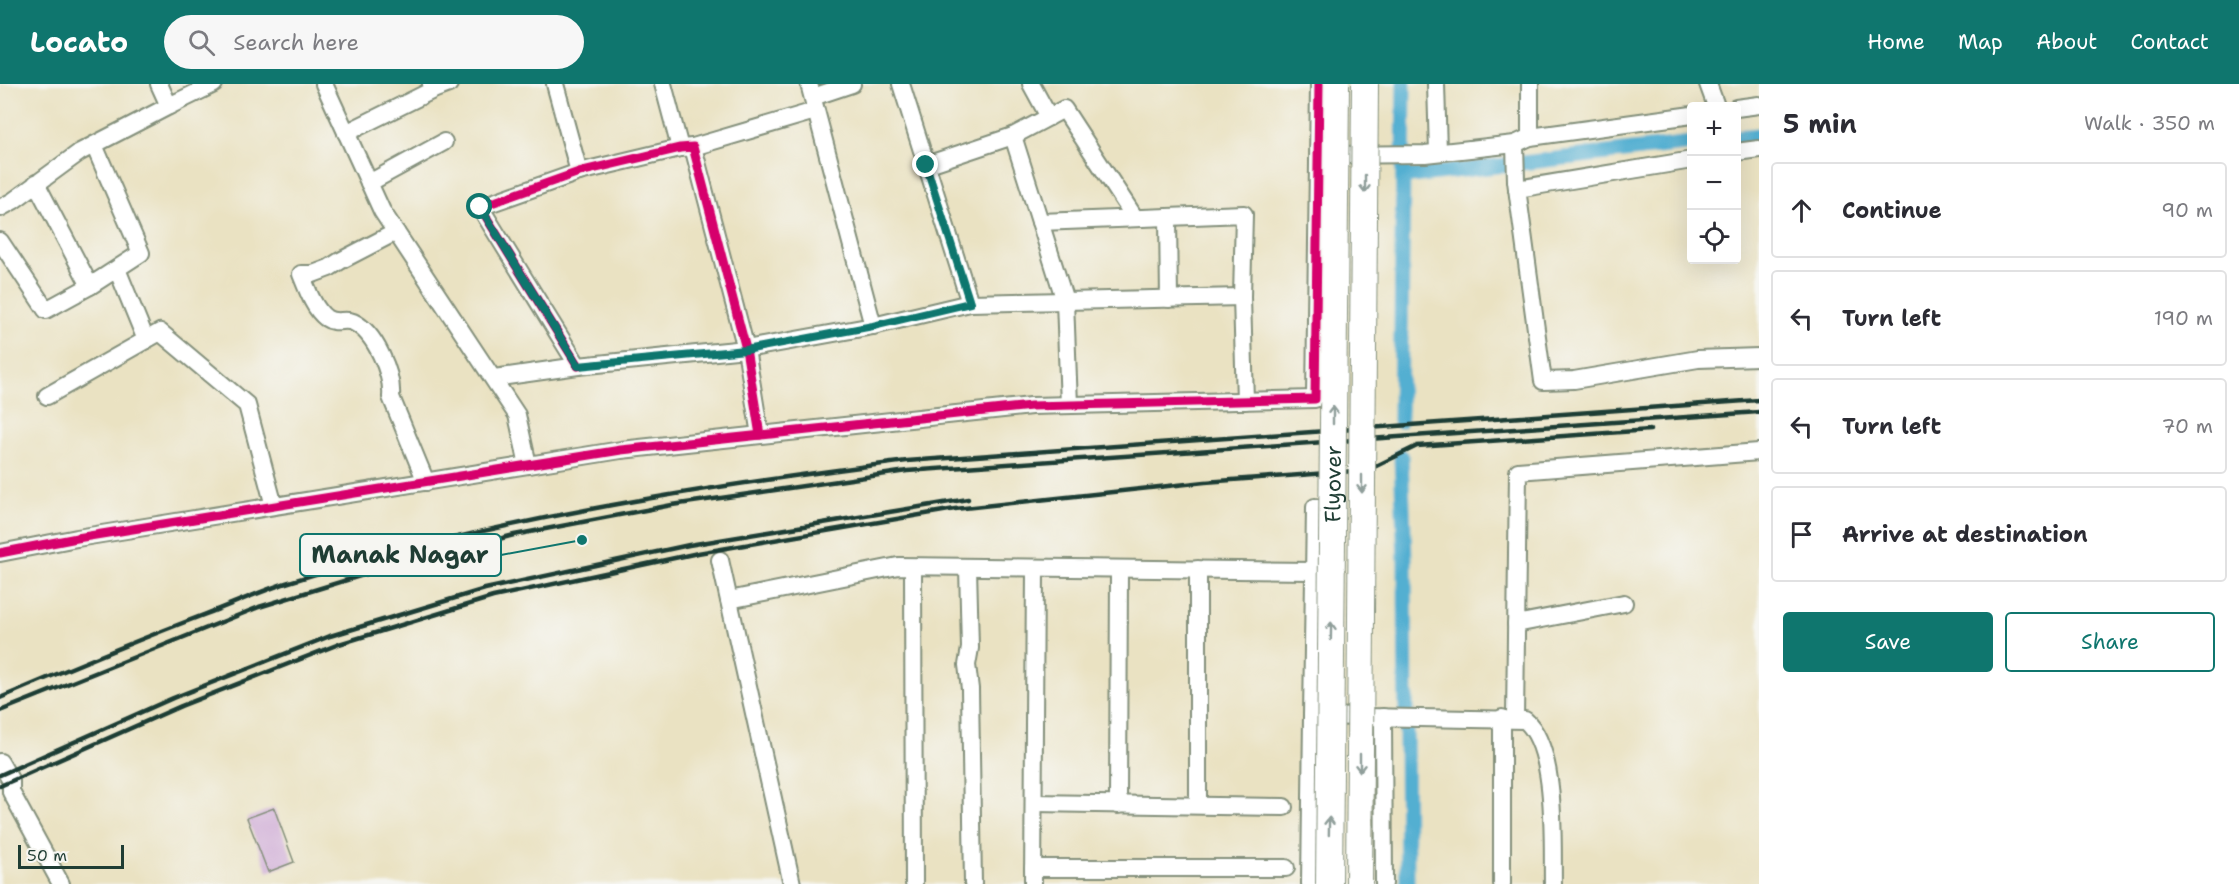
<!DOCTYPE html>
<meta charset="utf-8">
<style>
body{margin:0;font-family:"Shantell Sans",sans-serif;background:#f7f7f7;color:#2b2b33}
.controls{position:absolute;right:18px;top:18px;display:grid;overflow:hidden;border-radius:6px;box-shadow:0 6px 24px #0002}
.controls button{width:54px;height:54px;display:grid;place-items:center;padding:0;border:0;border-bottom:2px solid #e1e1e2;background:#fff;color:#2b2b33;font:30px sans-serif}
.scale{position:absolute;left:18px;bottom:15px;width:106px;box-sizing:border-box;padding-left:6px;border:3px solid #1f3d34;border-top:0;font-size:16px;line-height:21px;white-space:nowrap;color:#1f3d34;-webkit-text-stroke:4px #f6f6f2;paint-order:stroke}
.stop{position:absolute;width:18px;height:18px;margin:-14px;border:4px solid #0f766e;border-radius:50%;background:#fff}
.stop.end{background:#0f766e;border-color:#fff;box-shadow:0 2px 6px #0008}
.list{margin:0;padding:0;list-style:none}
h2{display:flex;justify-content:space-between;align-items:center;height:78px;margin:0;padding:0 24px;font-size:26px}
h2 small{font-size:20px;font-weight:400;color:#7c7c81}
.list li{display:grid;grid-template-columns:39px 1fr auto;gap:18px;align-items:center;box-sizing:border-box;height:96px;margin:0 12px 12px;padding:0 12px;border:2px solid #e1e1e2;border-radius:6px}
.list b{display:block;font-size:22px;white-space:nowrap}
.list em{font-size:20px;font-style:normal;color:#7c7c81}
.actions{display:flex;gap:12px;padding:18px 24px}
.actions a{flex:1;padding:14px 0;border:2px solid #0f766e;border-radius:6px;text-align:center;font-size:21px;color:#0f766e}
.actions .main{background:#0f766e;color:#fff}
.icon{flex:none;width:33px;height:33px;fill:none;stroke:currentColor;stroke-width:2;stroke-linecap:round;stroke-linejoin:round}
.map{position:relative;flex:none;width:1759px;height:800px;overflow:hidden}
header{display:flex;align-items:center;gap:36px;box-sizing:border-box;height:84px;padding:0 30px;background:#0f766e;color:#fff}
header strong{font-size:28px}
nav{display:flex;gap:33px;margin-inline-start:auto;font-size:21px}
.search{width:420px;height:54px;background:#f7f7f7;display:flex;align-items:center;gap:15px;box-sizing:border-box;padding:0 21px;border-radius:33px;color:#7c7c81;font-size:22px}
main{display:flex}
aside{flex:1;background:#fff}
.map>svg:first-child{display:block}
</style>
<header>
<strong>Locato</strong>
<div class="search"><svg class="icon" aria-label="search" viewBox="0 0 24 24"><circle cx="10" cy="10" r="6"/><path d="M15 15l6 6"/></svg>Search here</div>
<nav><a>Home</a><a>Map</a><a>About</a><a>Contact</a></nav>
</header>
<main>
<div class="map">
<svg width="1759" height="800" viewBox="0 0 1759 800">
<rect width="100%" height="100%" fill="#f6f6f2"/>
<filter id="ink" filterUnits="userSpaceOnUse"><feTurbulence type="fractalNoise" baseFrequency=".0167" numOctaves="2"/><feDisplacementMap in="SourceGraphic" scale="12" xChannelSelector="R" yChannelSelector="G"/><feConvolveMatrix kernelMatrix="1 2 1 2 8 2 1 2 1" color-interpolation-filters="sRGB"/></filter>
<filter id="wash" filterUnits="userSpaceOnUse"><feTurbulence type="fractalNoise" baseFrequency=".008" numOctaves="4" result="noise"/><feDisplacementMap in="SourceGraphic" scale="24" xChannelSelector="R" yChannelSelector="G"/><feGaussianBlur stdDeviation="1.35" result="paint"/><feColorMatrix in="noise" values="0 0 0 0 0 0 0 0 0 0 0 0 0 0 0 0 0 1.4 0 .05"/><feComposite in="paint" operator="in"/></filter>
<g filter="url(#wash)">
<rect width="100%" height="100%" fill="#eae2c2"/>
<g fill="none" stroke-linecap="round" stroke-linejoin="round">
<!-- canal -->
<g stroke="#53afd1" stroke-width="15">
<path d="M1736,53L1759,51"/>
<path d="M1403,93L1692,59"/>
<path d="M1400,337L1404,0"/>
<path d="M1401,372L1405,475L1407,800"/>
</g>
</g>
<g id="blocks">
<!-- building -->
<path fill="#cda8d4" d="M274,724L294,778L268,788L247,734Z"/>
</g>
</g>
<g filter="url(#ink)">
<use href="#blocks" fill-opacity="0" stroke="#84907b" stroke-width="1.5"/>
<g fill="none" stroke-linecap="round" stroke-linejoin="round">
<!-- minor casing -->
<g stroke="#84907b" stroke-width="20">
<g id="minor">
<path d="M159,0L169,22L214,0"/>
<path d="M324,0L382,127L517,331L528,381"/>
<path d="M555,0L579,88"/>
<path d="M663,0L680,64"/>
<path d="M1031,0L1049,33"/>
<path d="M1436,0L1438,68"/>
<path d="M1708,0L1716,22"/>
<path d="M433,6L449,0"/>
<path d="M813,13L852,0"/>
<path d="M1736,24L1759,21"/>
<path d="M346,49L433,6L431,0"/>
<path d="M1013,52L1064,25L1135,134"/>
<path d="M1530,53V0"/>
<path d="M1515,60L1516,97L1543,297L1574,296L1698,275L1759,273"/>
<path d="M693,63L815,27"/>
<path d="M1736,68L1759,65"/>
<path d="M1326,71L1425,70L1515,60L1530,53L1692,31"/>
<path d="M926,81L1013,52L1065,217L1069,321"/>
<path d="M36,99L90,202"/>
<path d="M369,99L444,58"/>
<path d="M1517,105L1692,76"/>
<path d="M0,124L13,117L80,68L169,22"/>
<path d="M1168,133L1169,215"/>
<path d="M1040,138L1244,130L1242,213L1245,317"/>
<path d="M396,148L340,177L329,184L313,190H301C307,205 314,225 326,234C336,241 344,234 353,238C375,248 393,290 391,313L426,398"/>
<path d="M0,157L46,226L90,202L141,169L94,61"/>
<path d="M117,185L146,256"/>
<path d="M970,219L1242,213"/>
<path d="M873,242L970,219L901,0"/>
<path d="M578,282L480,123L579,88L680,64L693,63L746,265L760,351"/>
<path d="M494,294L578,282L746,265L873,242L809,0"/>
<path d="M47,312L160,248L247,321L274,422"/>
<path d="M0,469L77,454L621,366L1031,322L1315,315L1319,0"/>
<path d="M720,476L792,800"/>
<path d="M913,483L914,800"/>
<path d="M968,483L970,564L967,581L970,605L973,800"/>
<path d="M729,516L898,482L1314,487"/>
<path d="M1516,540L1624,519"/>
<path d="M1312,632L1315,423"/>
<path d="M1383,633L1384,800"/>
<path d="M1502,634V800"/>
<path d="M1515,635L1518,387L1759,368"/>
<path d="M0,678L11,697V708L61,800"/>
<path d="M1034,719L1284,723"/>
<path d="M1118,721L1119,485"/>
<path d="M1198,721V485"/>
<path d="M1033,784H1286"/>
<path d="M1033,800L1035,484"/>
<path d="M1310,800L1312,632L1525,636C1558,665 1552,758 1553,800"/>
</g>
</g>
<!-- minor -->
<use href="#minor" stroke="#fff" stroke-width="16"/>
<!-- rail -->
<g stroke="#1f3d34" stroke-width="4.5">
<path d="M0,614C68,585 137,556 206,530C232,520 259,508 286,499C487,437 698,403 907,377L1759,316"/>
<path d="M0,627L259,523L373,488L514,451L672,421L907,387L1759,328"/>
<path d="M0,691L173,614L330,552L485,505L689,461L968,415"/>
<path d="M0,702L181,622L339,560L493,513L698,469L955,425L1205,398L1368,386L1417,362L1650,346"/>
</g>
<!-- highway-bridge casing -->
<g stroke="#84907b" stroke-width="28" stroke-linecap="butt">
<g id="highway-bridge">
<path id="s1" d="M1329,800L1336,0"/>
<path d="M1359,800L1365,0"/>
</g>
</g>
<!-- highway-bridge -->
<use href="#highway-bridge" stroke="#fff" stroke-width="26"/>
<!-- cycleway casing -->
<g stroke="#f6f6f2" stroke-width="13">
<g id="cycleway">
<path d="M578,282L480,123L579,88L680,64L693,63L746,265L760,351"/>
<path d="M0,469L77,454L621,366L1031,322L1315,315L1319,0"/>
</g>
</g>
<!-- cycleway -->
<use href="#cycleway" stroke="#d6006c" stroke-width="9"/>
</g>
<!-- one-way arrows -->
<defs><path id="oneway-shaft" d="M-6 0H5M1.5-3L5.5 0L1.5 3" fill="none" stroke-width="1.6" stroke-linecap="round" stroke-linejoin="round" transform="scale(1.5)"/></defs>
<g stroke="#8f9e9a">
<use href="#oneway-shaft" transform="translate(1365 100) rotate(90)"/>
<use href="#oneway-shaft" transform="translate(1333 331) rotate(-90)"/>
<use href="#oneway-shaft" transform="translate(1362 400) rotate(90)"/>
<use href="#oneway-shaft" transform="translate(1331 547) rotate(-89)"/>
<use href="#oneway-shaft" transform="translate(1360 679) rotate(90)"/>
<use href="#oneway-shaft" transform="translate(1329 742) rotate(-89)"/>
</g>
</g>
<g fill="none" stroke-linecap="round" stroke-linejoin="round" filter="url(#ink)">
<!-- route -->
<path stroke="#0f766e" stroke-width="8" d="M480,123L578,282L746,266L873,242L970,219L926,81"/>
</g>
<g text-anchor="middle" stroke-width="4.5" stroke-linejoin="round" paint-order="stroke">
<!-- street labels -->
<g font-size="22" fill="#1f3d34" stroke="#f6f6f2">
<text dy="8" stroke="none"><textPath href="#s1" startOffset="400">Flyover</textPath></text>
</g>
</g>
<!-- callouts -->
<path fill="none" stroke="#0f766e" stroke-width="2" d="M582 456L501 471"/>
<circle fill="#0f766e" stroke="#f6f6f2" stroke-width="2" cx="582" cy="456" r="6"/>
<rect fill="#f6f6f2" stroke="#0f766e" stroke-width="2" x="300" y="450" width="201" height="42" rx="6"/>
<g font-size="24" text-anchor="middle" font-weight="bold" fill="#1f3d34">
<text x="400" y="479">Manak Nagar</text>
</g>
</svg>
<div class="controls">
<button>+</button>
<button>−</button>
<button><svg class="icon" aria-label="locate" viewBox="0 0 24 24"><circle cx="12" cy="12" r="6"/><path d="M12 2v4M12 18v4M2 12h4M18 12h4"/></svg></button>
</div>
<div class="scale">50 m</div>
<div class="stop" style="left:480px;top:123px"></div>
<div class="stop end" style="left:926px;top:81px"></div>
</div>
<aside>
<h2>5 min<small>Walk · 350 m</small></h2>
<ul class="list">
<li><svg class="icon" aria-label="ahead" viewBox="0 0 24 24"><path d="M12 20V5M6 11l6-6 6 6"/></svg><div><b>Continue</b></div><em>90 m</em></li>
<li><svg class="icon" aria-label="left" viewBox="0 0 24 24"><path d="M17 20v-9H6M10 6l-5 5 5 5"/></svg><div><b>Turn left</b></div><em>190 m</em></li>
<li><svg class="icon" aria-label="left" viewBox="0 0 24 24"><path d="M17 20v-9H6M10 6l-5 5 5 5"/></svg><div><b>Turn left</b></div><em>70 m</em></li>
<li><svg class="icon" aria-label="arrive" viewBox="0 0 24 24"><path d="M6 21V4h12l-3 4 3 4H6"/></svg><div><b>Arrive at destination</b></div></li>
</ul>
<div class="actions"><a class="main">Save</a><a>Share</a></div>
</aside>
</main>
